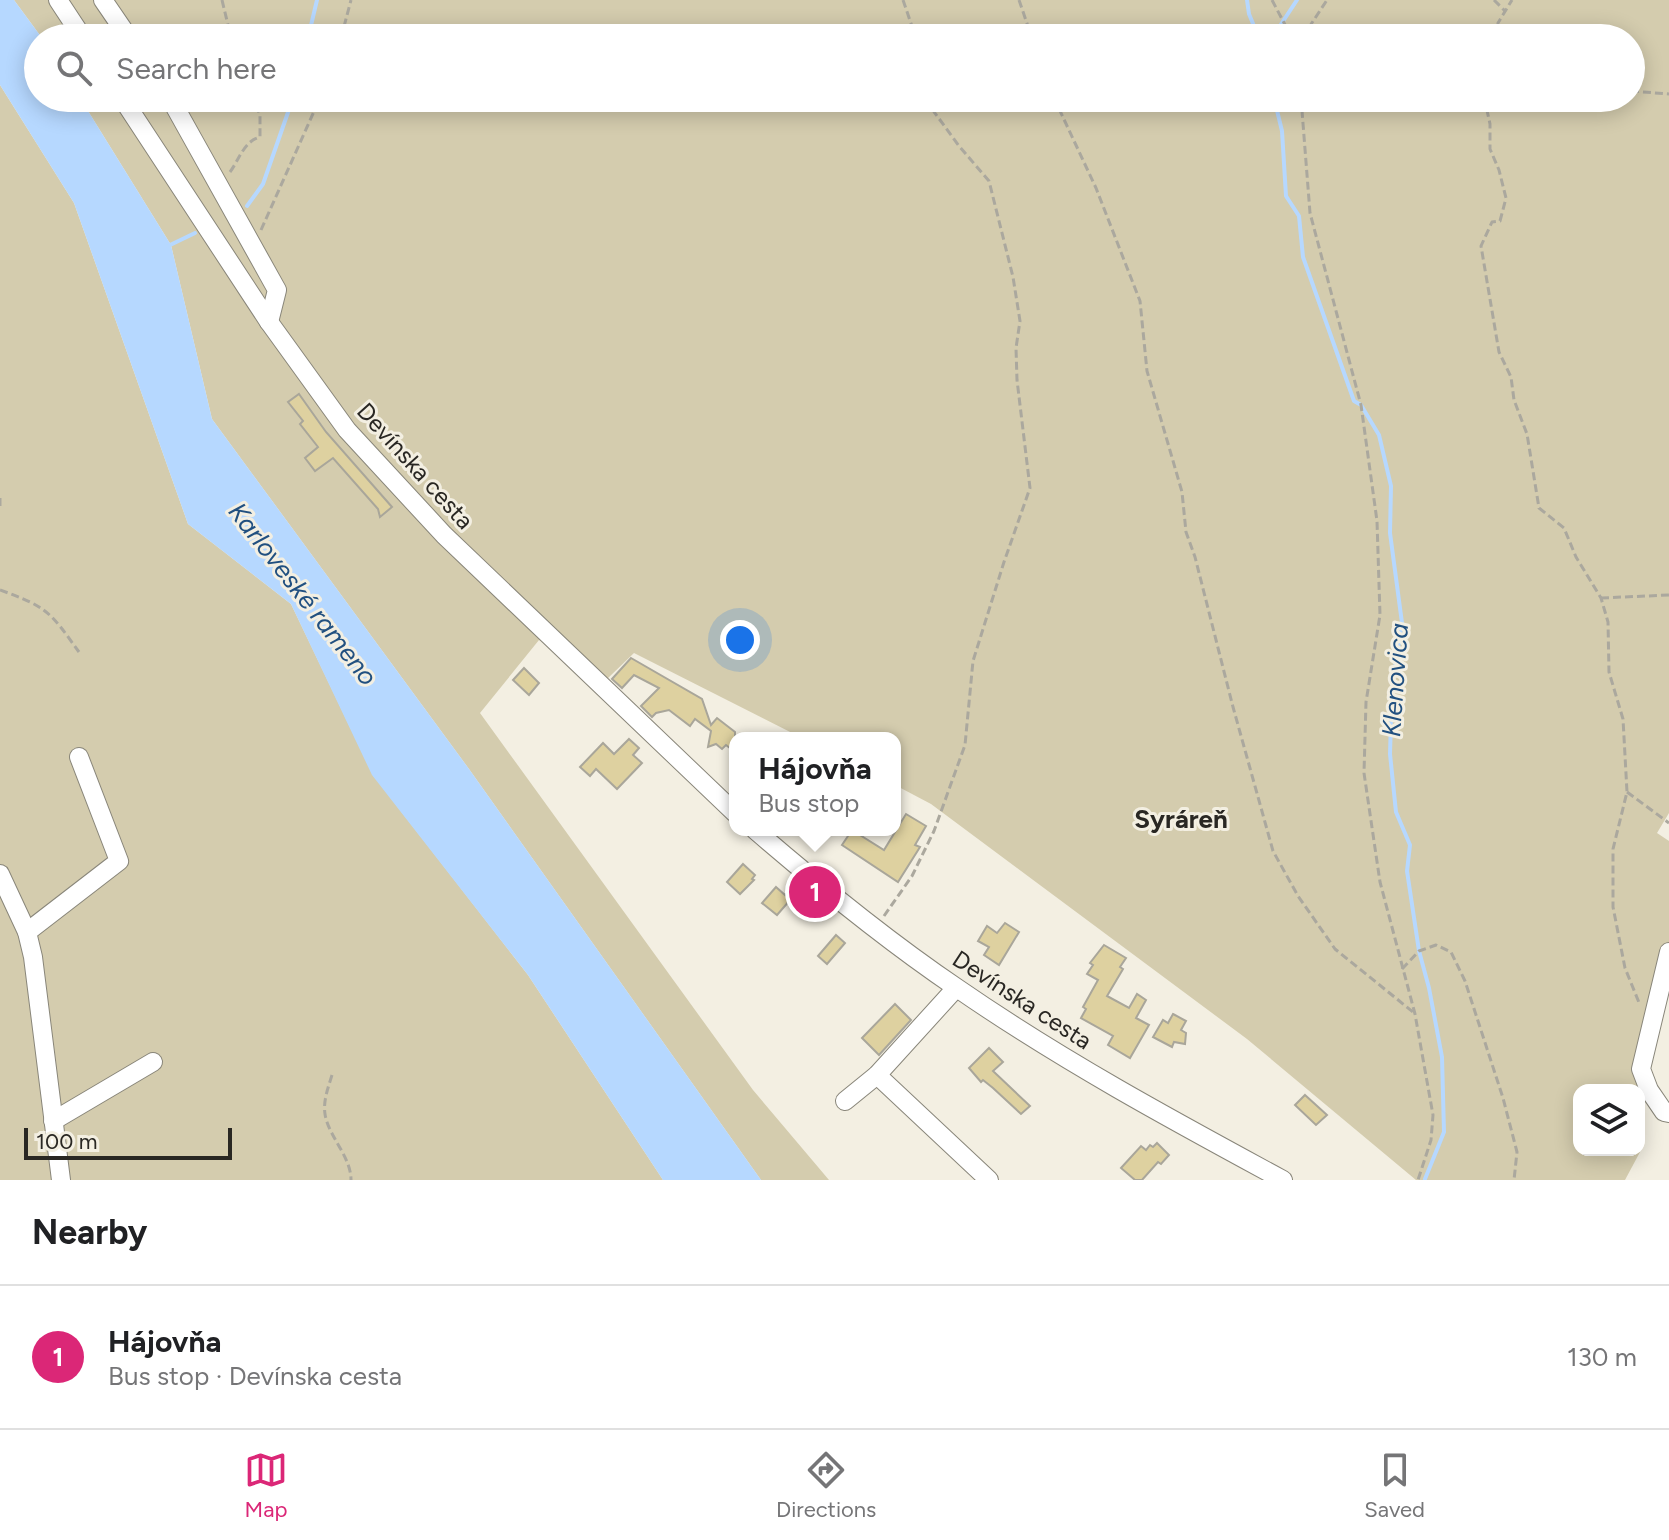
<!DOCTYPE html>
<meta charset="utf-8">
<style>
body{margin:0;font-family:Figtree,sans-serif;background:#f2f2f2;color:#202124}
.controls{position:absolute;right:24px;bottom:24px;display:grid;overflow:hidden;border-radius:16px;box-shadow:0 4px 20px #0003}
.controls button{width:72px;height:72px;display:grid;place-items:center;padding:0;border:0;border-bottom:2px solid #e0e0e0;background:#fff;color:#202124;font:40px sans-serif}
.scale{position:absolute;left:24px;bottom:20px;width:208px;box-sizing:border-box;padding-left:8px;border:4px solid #292723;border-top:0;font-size:22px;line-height:28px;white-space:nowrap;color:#292723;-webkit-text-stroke:6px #f3efe2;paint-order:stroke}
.you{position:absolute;left:740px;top:640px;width:28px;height:28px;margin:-20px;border:6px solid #fff;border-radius:50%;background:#1a73e8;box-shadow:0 0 0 12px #1a73e833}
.badge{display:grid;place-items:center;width:52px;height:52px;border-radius:50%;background:#db2777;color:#fff;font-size:26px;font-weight:700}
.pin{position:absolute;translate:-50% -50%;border:4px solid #fff;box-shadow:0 2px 8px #0006}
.popup{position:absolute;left:729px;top:732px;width:172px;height:104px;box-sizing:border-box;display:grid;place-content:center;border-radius:16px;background:#fff;filter:drop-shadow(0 2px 6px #0005);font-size:26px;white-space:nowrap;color:#757577}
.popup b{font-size:30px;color:#202124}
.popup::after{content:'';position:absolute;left:50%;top:100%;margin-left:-16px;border:16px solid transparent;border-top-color:#fff}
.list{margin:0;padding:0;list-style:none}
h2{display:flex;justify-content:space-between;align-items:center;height:104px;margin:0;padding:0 32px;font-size:34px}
h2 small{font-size:26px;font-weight:400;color:#757577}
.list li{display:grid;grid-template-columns:52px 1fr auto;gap:24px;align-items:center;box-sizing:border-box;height:144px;padding:0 32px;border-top:2px solid #e0e0e0}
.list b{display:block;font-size:30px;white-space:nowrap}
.list p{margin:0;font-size:26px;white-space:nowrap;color:#757577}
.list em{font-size:26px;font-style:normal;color:#757577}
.icon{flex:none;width:44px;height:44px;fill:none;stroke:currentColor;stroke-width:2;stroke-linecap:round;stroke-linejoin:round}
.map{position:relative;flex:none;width:1669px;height:1180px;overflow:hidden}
.search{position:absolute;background:#fff;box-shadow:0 4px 20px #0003;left:24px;right:24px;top:24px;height:88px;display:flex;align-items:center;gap:20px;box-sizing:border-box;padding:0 28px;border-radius:44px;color:#757577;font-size:30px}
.sheet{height:248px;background:#fff}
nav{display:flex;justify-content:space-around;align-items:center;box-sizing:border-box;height:112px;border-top:2px solid #e0e0e0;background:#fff;font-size:22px;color:#757577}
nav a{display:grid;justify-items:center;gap:4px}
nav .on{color:#db2777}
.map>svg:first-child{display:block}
</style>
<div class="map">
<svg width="1669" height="1180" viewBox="0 0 1669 1180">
<rect width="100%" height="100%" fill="#f3efe2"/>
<!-- green -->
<g fill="#d4ccae">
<path d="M14,0H1669V813L1657,833L1669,841V942L1637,1064L1638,1090H1579V1150H1639V1121L1640,1152L1625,1180H1416L1247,1039L931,804L895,785V738H802L634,653L607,679L539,640L480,713L753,1090L829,1180H761L469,769L212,419L171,245L80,98H1631V38H42Z"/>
<path d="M0,85L74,203L188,524L291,604L373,775L528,975L663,1180H0Z"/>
</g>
<!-- water -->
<path fill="#b6d8ff" d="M0,0H14L42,38H38V98H80L171,245L212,419L469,769L761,1180H663L528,975L372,775L291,604L188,524L74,203L0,85Z"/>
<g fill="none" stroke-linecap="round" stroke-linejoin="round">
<!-- stream -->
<g stroke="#b6d8ff" stroke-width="4">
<path d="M1247,0L1249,14L1259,38"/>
<path d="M308,38L317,0"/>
<path d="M1272,38L1297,0"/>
<path d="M1274,98L1282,131L1286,196L1299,216L1303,257L1354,401L1361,405L1379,435L1391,486L1390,533L1402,623L1392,687L1390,754L1396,812L1410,845L1407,871L1419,951L1429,988L1442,1057L1444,1132L1425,1179"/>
<path d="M247,206L263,184L293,98"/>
<path d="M168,246L195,233"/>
</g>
</g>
<!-- building -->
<g fill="#ded1a0" stroke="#a9a69a" stroke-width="2">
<path d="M299,394L326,432L392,507L380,517L378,509L333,458L315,471L305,458L318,447L300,424L303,421L288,402Z"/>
<path d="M631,658L702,699L711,725L717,718L735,732V752L726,745L722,749L716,744L708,747L711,731L695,719L690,726L669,710L656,713L652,717L641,706L659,688L634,675L622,688L612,679Z"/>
<path d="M524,668L539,683L529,695L513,680Z"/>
<path d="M629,739L639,748L633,755L642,763L617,789L596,769L590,776L580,767L603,743L614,754Z"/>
<path d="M906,814L926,826L915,845L920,847L898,882L842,845L852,830L884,850Z"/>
<path d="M743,864L755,875L752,879L754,880L740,894L727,882Z"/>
<path d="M776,887L785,895L792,887L800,894L793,902L790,900L777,915L762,903Z"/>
<path d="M1005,923L1019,932L999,965L984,955L989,947L978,941L987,926L997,933Z"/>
<path d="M836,935L845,943L827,964L818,956Z"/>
<path d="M1104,945L1126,958L1120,967L1123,969L1107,996L1129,1008L1137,994L1146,1000L1136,1018L1149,1025L1130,1058L1108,1045L1113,1036L1081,1018L1086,1009L1083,1007L1098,980L1087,974L1093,965L1090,963Z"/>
<path d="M895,1004L911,1020L879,1055L862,1038Z"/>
<path d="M1173,1014L1186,1021L1181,1030L1186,1033L1185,1044L1174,1042L1172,1047L1153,1037L1163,1020L1168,1023Z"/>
<path d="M989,1048L1003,1062L993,1071L1030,1106L1021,1114L993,1088L983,1080L981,1082L969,1068Z"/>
<path d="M1305,1095L1327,1115L1316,1125L1295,1105Z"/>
<path d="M1157,1143L1169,1155L1161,1164L1158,1162L1142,1180H1135L1121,1168L1141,1146L1146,1150L1150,1145L1153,1147Z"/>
</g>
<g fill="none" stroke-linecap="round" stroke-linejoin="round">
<!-- minor casing -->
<g stroke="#89867a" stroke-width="20">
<g id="minor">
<path d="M58,0L83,38"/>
<path d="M103,0L129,38"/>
<path d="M122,98L269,322L347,430L444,535L735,813"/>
<path d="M170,98L277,290L269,322"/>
<path d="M755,830C820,886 886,940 957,988C1061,1060 1172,1120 1283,1180"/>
<path d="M0,874L27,932L33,957L61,1180"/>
<path d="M27,932L119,861L79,757"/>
<path d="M1669,952L1641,1069L1649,1090L1664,1112L1669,1113"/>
<path d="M877,1075L989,1180"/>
<path d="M845,1101L877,1075L956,988"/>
<path d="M53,1121L153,1062"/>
</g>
</g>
<!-- path -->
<g stroke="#aba89e" stroke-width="3" stroke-dasharray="8 4" stroke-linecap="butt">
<path d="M222,0L228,25L240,38"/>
<path d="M903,0L916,38"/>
<path d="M1019,0L1032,38"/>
<path d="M1272,0L1292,38"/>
<path d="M1494,0L1505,11"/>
<path d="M341,38L351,0"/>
<path d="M1302,38L1327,0"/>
<path d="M1497,38L1498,23L1512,0"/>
<path d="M1631,91L1669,94"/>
<path d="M1054,98L1096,188L1140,301L1147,371L1182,492L1186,532L1195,557L1233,707L1273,851L1298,896L1335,949L1413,1012"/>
<path d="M1301,98L1310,213L1361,405L1377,521L1380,615L1366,702L1364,773L1380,882L1415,1014L1433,1115L1431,1140L1418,1180"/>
<path d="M1490,98L1486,106L1490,124V149L1499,170L1506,198L1500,221L1492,222L1481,246L1499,352L1511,377L1514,400L1527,434L1539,508L1564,528L1576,557L1601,598L1608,622L1609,672L1623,719L1627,792L1613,849V907L1625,968L1640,1005"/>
<path d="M230,172C239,160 244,141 260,137V115L253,98"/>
<path d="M261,230L320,98"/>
<path d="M0,498V506"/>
<path d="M0,590C48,607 50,612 79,652"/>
<path d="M1601,598L1669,595"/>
<path d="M1627,792L1669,823"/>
<path d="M884,916L912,876L934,831L965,745L973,661L1004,562L1030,488L1017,380L1016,348L1020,321L1013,277L989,181L959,146L932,109L929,98"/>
<path d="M1402,969L1419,951L1436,945L1451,952L1465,981L1503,1098L1517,1152L1514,1180"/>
<path d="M332,1075C328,1088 323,1101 325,1114C328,1136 351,1156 351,1180"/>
</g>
<!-- minor -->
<use href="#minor" stroke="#fff" stroke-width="18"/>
</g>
<g text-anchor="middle" stroke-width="6" stroke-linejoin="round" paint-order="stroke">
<!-- street labels -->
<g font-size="24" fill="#292723" stroke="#f3efe2">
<text transform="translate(415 466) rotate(48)" y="8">Devínska cesta</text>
<text transform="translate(1022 1000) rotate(33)" y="8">Devínska cesta</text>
</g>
<!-- water labels -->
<g font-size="26" font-style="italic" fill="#215080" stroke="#f3efe2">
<text transform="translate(303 594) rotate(52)" y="9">Karloveské rameno</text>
<text transform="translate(1395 680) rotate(-86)" y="9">Klenovica</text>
</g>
<!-- neighbourhood labels -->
<g font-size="26" font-weight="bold" fill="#292723" stroke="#f3efe2">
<text x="1181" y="828">Syráreň</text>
</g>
</g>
</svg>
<div class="controls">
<button><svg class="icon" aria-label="layers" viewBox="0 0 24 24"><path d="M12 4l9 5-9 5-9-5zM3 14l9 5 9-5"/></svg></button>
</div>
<div class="scale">100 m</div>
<div class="you"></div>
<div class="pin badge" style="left:815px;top:892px">1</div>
<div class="popup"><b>Hájovňa</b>Bus stop</div>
<div class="search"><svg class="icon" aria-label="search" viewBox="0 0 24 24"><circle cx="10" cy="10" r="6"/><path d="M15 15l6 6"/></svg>Search here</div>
</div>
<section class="sheet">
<h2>Nearby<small></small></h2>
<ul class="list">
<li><span class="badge">1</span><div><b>Hájovňa</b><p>Bus stop · Devínska cesta</p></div><em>130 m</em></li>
</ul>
</section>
<nav>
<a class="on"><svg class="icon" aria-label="map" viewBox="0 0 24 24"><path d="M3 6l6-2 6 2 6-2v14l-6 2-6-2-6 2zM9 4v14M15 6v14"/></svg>Map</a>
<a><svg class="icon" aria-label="directions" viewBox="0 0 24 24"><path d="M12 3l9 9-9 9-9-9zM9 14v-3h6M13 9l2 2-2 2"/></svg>Directions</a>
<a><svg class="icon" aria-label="saved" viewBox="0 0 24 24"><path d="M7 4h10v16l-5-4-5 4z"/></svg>Saved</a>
</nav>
